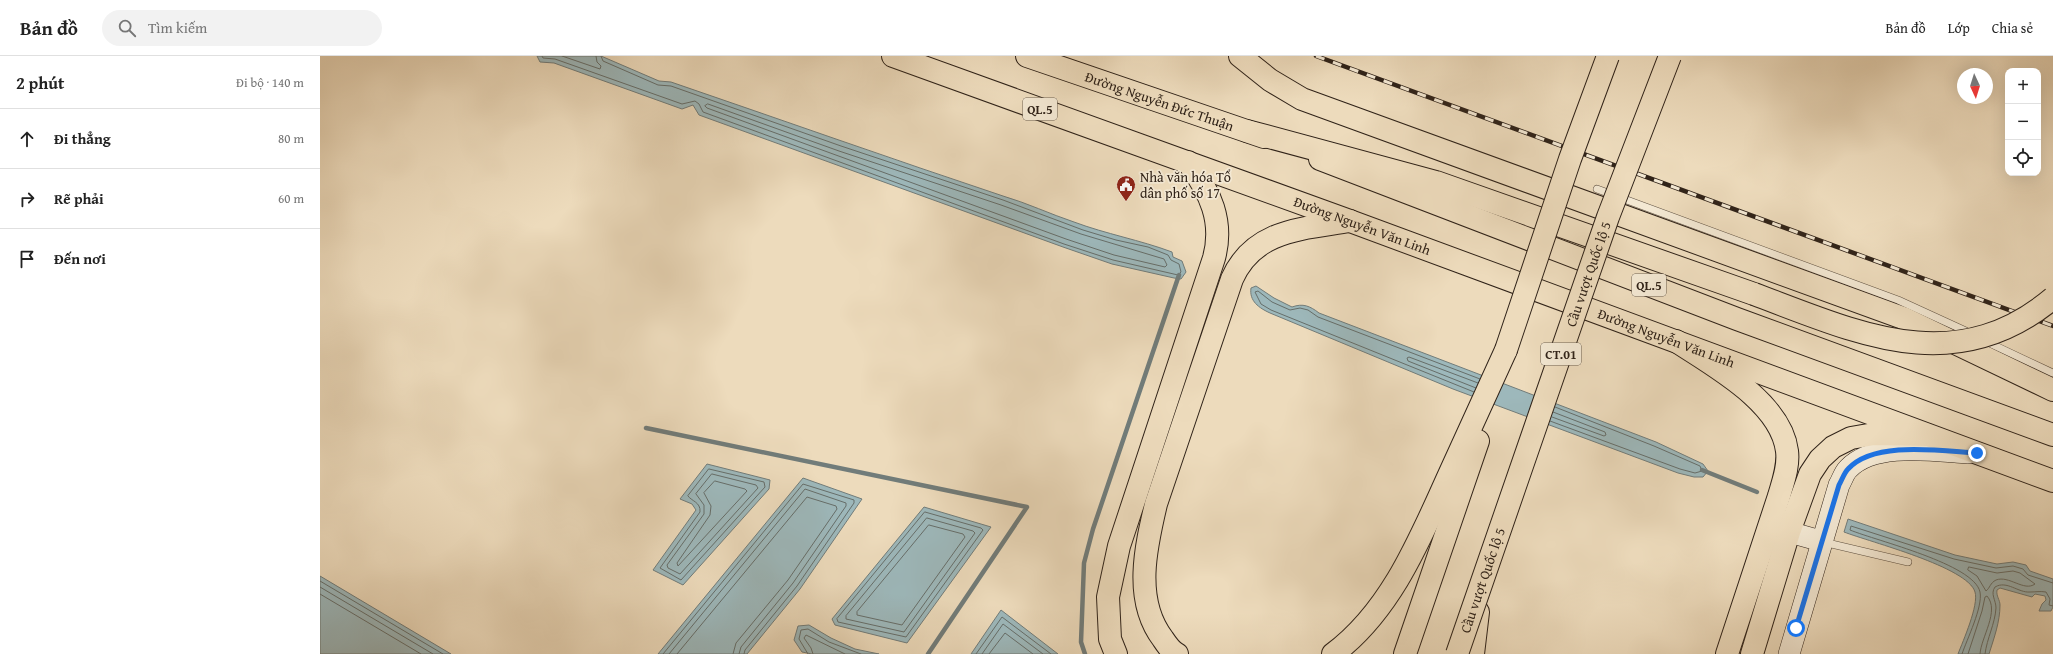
<!DOCTYPE html>
<html lang="vi">
<meta charset="utf-8">
<style>
body{margin:0;font-family:"Gentium Book Plus",serif;background:#f2f2f2;color:#222}
.controls{position:absolute;right:12px;top:12px;display:grid;overflow:hidden;border-radius:8px;box-shadow:0 4px 16px #0002}
.controls button{width:36px;height:36px;display:grid;place-items:center;padding:0;border:0;border-bottom:1px solid #e0e0e0;background:#fff;color:#222;font:20px sans-serif}
.compass{position:absolute;left:1637px;top:12px;width:36px;height:36px;border-radius:50%;background:#fff;box-shadow:0 4px 16px #0002;rotate:176deg}
.stop{position:absolute;width:12px;height:12px;margin:-9px;border:3px solid #1a73e8;border-radius:50%;background:#fff}
.stop.end{background:#1a73e8;border-color:#fff;box-shadow:0 1px 4px #0008}
.list{margin:0;padding:0;list-style:none}
h2{display:flex;justify-content:space-between;align-items:center;height:52px;margin:0;padding:0 16px;font-size:17px}
h2 small{font-size:13px;font-weight:400;color:#767676}
.list li{display:grid;grid-template-columns:26px 1fr auto;gap:12px;align-items:center;box-sizing:border-box;height:60px;padding:0 16px;border-top:1px solid #e0e0e0}
.list b{display:block;font-size:15px;white-space:nowrap}
.list em{font-size:13px;font-style:normal;color:#767676}
.icon{flex:none;width:22px;height:22px;fill:none;stroke:currentColor;stroke-width:2;stroke-linecap:round;stroke-linejoin:round}
.map{position:relative;flex:none;width:1733px;height:598px;overflow:hidden}
header{display:flex;align-items:center;gap:24px;box-sizing:border-box;height:56px;padding:0 20px;background:#fff;border-bottom:1px solid #e0e0e0}
header strong{font-size:19px}
nav{display:flex;gap:22px;margin-inline-start:auto;font-size:14px}
.search{width:280px;height:36px;background:#f2f2f2;display:flex;align-items:center;gap:10px;box-sizing:border-box;padding:0 14px;border-radius:22px;color:#767676;font-size:15px}
main{display:flex}
aside{flex:1;background:#fff}
.map>svg:first-child{display:block}
</style>
<header>
<strong>Bản đồ</strong>
<div class="search"><svg class="icon" aria-label="search" viewBox="0 0 24 24"><circle cx="10" cy="10" r="6"/><path d="M15 15l6 6"/></svg>Tìm kiếm</div>
<nav><a>Bản đồ</a><a>Lớp</a><a>Chia sẻ</a></nav>
</header>
<main>
<aside>
<h2>2 phút<small>Đi bộ · 140 m</small></h2>
<ul class="list">
<li><svg class="icon" aria-label="ahead" viewBox="0 0 24 24"><path d="M12 20V5M6 11l6-6 6 6"/></svg><div><b>Đi thẳng</b></div><em>80 m</em></li>
<li><svg class="icon" aria-label="right" viewBox="0 0 24 24"><path d="M7 20v-9h11M14 6l5 5-5 5"/></svg><div><b>Rẽ phải</b></div><em>60 m</em></li>
<li><svg class="icon" aria-label="arrive" viewBox="0 0 24 24"><path d="M6 21V4h12l-3 4 3 4H6"/></svg><div><b>Đến nơi</b></div></li>
</ul>
</aside>
<div class="map">
<svg width="1733" height="598" viewBox="0 0 1733 598">
<rect width="100%" height="100%" fill="#eddbbc"/>
<filter id="stains"><feTurbulence type="fractalNoise" baseFrequency=".005" numOctaves="4"/><feColorMatrix values="0 0 0 0 .2 0 0 0 0 .09 0 0 0 0 .02 0 0 0 .5 -.17"/></filter>
<radialGradient id="worn" r=".72"><stop offset=".6" stop-color="#630" stop-opacity="0"/><stop offset="1" stop-color="#630" stop-opacity=".3"/></radialGradient>
<!-- water -->
<g fill="#9db8bb" stroke="#717c7a">
<path d="M217,0H281L339,25L351,26C462,64 572,103 683,140C707,147 730,158 754,166C786,178 820,184 852,196L853,201L862,205L866,216L861,223L854,222L792,208L743,191L379,59L373,49L362,53L234,7L220,6Z"/>
<path d="M936,230L954,242L972,251C983,247 990,250 999,257L1336,386L1383,408L1388,415L1383,421H1374L1358,417L1133,333L950,257C939,252 929,245 931,232Z"/>
<path d="M387,408L450,424L449,433L363,529L333,514L376,454L372,448L360,443Z"/>
<path d="M483,422L542,443L480,533L427,598H338Z"/>
<path d="M604,451L671,471L587,587L515,569L512,563Z"/>
<path d="M1528,463L1635,499L1677,508L1693,506L1706,509L1710,515L1733,523V551L1731,555H1719L1722,548L1726,544L1725,540L1715,538L1712,541L1680,532L1677,534C1676,540 1680,544 1680,549C1680,566 1674,582 1669,598H1638C1643,585 1659,549 1655,536C1648,511 1550,486 1524,476Z"/>
<path d="M0,520L131,598H0Z"/>
<path d="M681,554L738,598H651Z"/>
<path d="M489,569L511,582L535,593L559,598H492L482,596L474,584L478,570Z"/>
</g>
<g fill="none" stroke-linecap="round" stroke-linejoin="round">
<!-- shore -->
<g stroke="#666e6a" stroke-width="1">
<path d="M222,0L223,2L235,3L362,48L375,45L379,48L383,56L744,188L793,204L858,219L861,216L859,208L851,204L848,199L828,191L796,184L763,174L683,144L521,90L351,30L338,29L283,5L281,0"/>
<path d="M242,0L280,13L281,10L277,6L276,0"/>
<path d="M388,48L519,95L681,149L761,178L844,203L847,209L845,211L794,199L746,183L387,52L385,50Z"/>
<path d="M1156,332L1088,305L1087,302L1089,301L1158,327"/>
<path d="M1154,336L951,254L941,248L935,236L938,235L952,246L970,254L980,252L988,254L998,261L1160,323"/>
<path d="M1232,361L1284,380L1286,379L1285,376L1233,356"/>
<path d="M1230,365L1360,413L1375,417L1382,415L1380,410L1334,390L1235,351"/>
<path d="M389,413L444,426L445,431L361,524L340,512L380,456C381,446 371,445 368,440Z"/>
<path d="M392,418L436,429L438,432L360,518L348,512L347,509L384,458V449L376,438Z"/>
<path d="M395,425L425,433L427,435L358,510L357,507L390,459L391,450L384,437Z"/>
<path d="M605,456L661,472L663,474L586,581L518,566L517,563Z"/>
<path d="M607,462L653,475L655,477L584,576L526,563V560Z"/>
<path d="M609,469L643,478L645,481L582,569L537,559V556Z"/>
<path d="M1649,511L1677,517L1693,515L1700,517L1715,528C1704,536 1689,519 1676,524C1670,527 1670,532 1666,535L1657,520L1648,514Z"/>
<path d="M0,525L123,598"/>
<path d="M0,531L113,598"/>
<path d="M0,538L101,598"/>
<path d="M343,598L483,428L534,444V447L477,530L425,594L424,598"/>
<path d="M349,598L485,433L526,447V450L473,527L421,591L419,598"/>
<path d="M357,598L487,441L516,450L517,453L468,524L416,587L413,598"/>
<path d="M488,598L479,583L481,574L488,573L509,586L541,598"/>
<path d="M493,598L491,592L484,582L486,579L525,598"/>
<path d="M656,598L682,561L731,598"/>
<path d="M662,598L683,568L723,598"/>
<path d="M669,598L685,577L713,598"/>
<path d="M1642,598C1647,583 1663,551 1660,536C1654,508 1557,485 1530,474L1531,470L1634,503L1676,512L1693,510L1703,513L1708,519L1733,527"/>
<path d="M1648,598L1662,555L1665,541L1667,540C1680,555 1661,581 1660,598"/>
<path d="M1665,598C1667,582 1675,568 1676,552C1676,544 1670,538 1675,531C1687,524 1698,537 1710,536C1716,536 1720,535 1726,536L1730,543L1729,549L1733,550"/>
</g>
<!-- stream -->
<g stroke="#717c7a" stroke-width="4.5">
<path d="M326,372L707,451L608,598"/>
<path d="M1382,414L1437,436"/>
<path d="M765,598L761,586L764,507L773,473L859,219"/>
</g>
<!-- service casing -->
<g stroke="#5f5142" stroke-width="8">
<g id="service">
<path d="M1277,133L1578,244L1650,277"/>
<path d="M1665,285L1733,317"/>
<path d="M1503,486L1588,506"/>
</g>
</g>
<!-- secondary casing -->
<g stroke="#302319" stroke-width="22">
<g id="secondary">
<path d="M1469,476L1501,485"/>
<path d="M1469,598L1519,429C1522,424 1524,417 1528,413C1554,385 1615,395 1648,397"/>
</g>
</g>
<!-- trunk casing -->
<g stroke="#302319" stroke-width="24">
<g id="trunk">
<path id="s1" d="M573,0L1030,165L1733,425"/>
<path id="s2" d="M707,0L944,81"/>
<path d="M1000,103L1417,263L1733,379"/>
</g>
</g>
<!-- motorway casing -->
<g stroke="#302319" stroke-width="24">
<g id="motorway">
<path d="M920,0L950,24L982,43L1583,262L1733,334"/>
<path d="M927,75L1116,126L1434,238"/>
<path d="M1356,285C1394,310 1461,346 1467,395C1469,410 1463,426 1459,440L1407,598"/>
<path d="M796,598L790,583L788,541L799,490L894,202C904,165 890,136 868,106"/>
<path d="M857,598C851,595 847,589 843,583C813,544 826,490 836,448L912,223C934,173 983,173 1030,165"/>
<path d="M1013,598C1071,555 1100,483 1129,419C1148,378 1167,336 1186,294"/>
<path d="M1085,598L1158,385"/>
<path d="M1153,598L1158,556"/>
<path d="M1432,598L1469,476L1490,418L1500,403L1513,391L1531,382L1554,378L1607,379"/>
</g>
</g>
<!-- service -->
<use href="#service" stroke="#f3e8d3" stroke-width="7"/>
<!-- secondary -->
<use href="#secondary" stroke="#f3e8d3" stroke-width="21"/>
<!-- trunk -->
<use href="#trunk" stroke="#eddbbc" stroke-width="22"/>
<!-- motorway -->
<use href="#motorway" stroke="#eddbbc" stroke-width="22"/>
<!-- rail casing -->
<g stroke="#302319" stroke-width="4.5">
<path id="rail" d="M996,0L1733,270"/>
</g>
<!-- rail -->
<use href="#rail" stroke="#f3e8d3" stroke-width="3" stroke-dasharray="9" stroke-linecap="butt"/>
<!-- motorway-bridge casing -->
<g stroke="#302319" stroke-width="24" stroke-linecap="butt">
<g id="motorway-bridge">
<path d="M1434,238C1538,277 1635,324 1733,242"/>
<path d="M1186,294L1250,103L1288,0"/>
<path id="s3" d="M1137,598L1288,161L1350,0"/>
</g>
</g>
<!-- motorway-bridge -->
<use href="#motorway-bridge" stroke="#eddbbc" stroke-width="22"/>
</g>
<g fill="none" stroke-linecap="round" stroke-linejoin="round">
<!-- route -->
<path stroke="#1a73e8" stroke-width="5" d="M1476,572L1519,429C1522,424 1524,417 1528,413C1554,384 1622,395 1657,397"/>
</g>
<!-- icons -->
<defs>
<g id="civic-pin" transform="scale(1)"><path d="M0 17L-7.5 6A9.5 9.5 0 1 1 7.5 6Z" fill="#8f2418" stroke="#f3e8d3"/><path d="M-.6-6.5H3V-4.5H.6V-3L4-1V1h2V6H-6V1h2V-1L-.6-3ZM-1.2 2.5V6h2.4V2.5Z" fill="#fff"/></g>
</defs>
<g fill-rule="evenodd">
<use href="#civic-pin" x="806" y="129"/>
</g>
<g text-anchor="middle" stroke-width="3.5" stroke-linejoin="round" paint-order="stroke">
<!-- shield labels -->
<g fill="#f3e8d3" stroke="#6a5e51" stroke-width="1">
<rect x="703" y="42" width="34" height="22" rx="3"/>
<rect x="1312" y="218" width="34" height="22" rx="3"/>
<rect x="1221" y="287" width="40" height="22" rx="3"/>
</g>
<g font-size="13" font-weight="bold" fill="#302319">
<text x="720" y="58">QL.5</text>
<text x="1329" y="234">QL.5</text>
<text x="1241" y="303">CT.01</text>
</g>
<!-- street labels -->
<g font-size="14" fill="#302319" stroke="#f3e8d3">
<text dy="5" stroke="none"><textPath href="#s2" startOffset="140">Đường Nguyễn Đức Thuận</textPath></text>
<text dy="5" stroke="none"><textPath href="#s1" startOffset="499">Đường Nguyễn Văn Linh</textPath></text>
<text dy="5" stroke="none"><textPath href="#s3" startOffset="402">Cầu vượt Quốc lộ 5</textPath></text>
<text dy="5" stroke="none"><textPath href="#s1" startOffset="823">Đường Nguyễn Văn Linh</textPath></text>
<text dy="5" stroke="none"><textPath href="#s3" startOffset="78">Cầu vượt Quốc lộ 5</textPath></text>
</g>
<!-- poi labels -->
<g font-size="14" fill="#302319" stroke="#f3e8d3" text-anchor="start">
<text x="820" y="126">Nhà văn hóa Tổ<tspan x="820" dy="16">dân phố số 17</tspan></text>
</g>
</g>
<rect width="100%" height="100%" filter="url(#stains)"/>
<rect width="100%" height="100%" fill="url(#worn)"/>
</svg>
<div class="controls">
<button>+</button>
<button>−</button>
<button><svg class="icon" aria-label="locate" viewBox="0 0 24 24"><circle cx="12" cy="12" r="6"/><path d="M12 2v4M12 18v4M2 12h4M18 12h4"/></svg></button>
</div>
<svg class="compass" viewBox="-18 -18 36 36"><path d="M0-13l5 13h-10z" fill="#e53935"/><path d="M0 13l5-13h-10z" fill="#767676"/></svg>
<div class="stop" style="left:1476px;top:572px"></div>
<div class="stop end" style="left:1657px;top:397px"></div>
</div>
</main>
